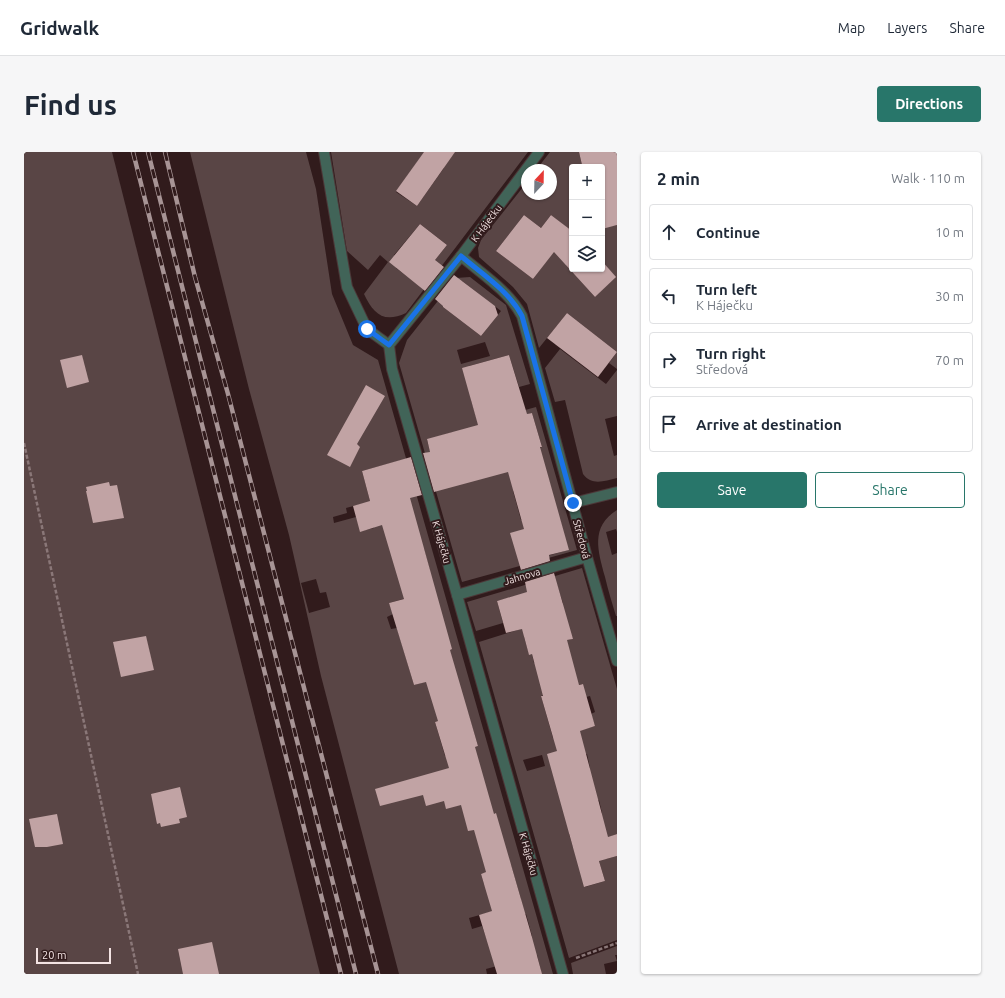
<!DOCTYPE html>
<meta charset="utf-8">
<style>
body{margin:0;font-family:Ubuntu,sans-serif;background:#f6f6f7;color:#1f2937}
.controls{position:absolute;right:12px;top:12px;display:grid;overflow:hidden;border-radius:4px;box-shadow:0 1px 3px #0004}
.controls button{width:36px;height:36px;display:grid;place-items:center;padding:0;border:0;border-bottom:1px solid #e0e1e3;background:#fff;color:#1f2937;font:20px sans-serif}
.compass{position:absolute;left:497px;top:12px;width:36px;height:36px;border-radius:50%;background:#fff;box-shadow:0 1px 3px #0004;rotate:22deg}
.scale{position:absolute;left:12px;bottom:10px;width:75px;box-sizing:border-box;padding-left:4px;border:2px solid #f3e3e3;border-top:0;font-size:11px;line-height:14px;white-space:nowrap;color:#f3e3e3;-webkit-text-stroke:3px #311b1c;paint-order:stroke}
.stop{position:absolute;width:12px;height:12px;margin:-9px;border:3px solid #1a73e8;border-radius:50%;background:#fff}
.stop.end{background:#1a73e8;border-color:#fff;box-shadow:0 1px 4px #0008}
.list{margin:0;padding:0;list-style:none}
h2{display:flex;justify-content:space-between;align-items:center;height:52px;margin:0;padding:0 16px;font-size:17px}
h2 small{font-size:13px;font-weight:400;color:#747a83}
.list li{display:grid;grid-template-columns:26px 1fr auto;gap:12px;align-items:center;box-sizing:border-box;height:56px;margin:0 8px 8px;padding:0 8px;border:1px solid #e0e1e3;border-radius:4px}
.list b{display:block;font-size:15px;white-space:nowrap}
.list p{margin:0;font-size:13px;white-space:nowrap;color:#747a83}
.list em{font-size:13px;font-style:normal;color:#747a83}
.actions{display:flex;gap:8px;padding:12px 16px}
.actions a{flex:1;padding:9px 0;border:1px solid #28766a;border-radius:4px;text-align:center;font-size:14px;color:#28766a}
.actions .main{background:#28766a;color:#fff}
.icon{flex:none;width:22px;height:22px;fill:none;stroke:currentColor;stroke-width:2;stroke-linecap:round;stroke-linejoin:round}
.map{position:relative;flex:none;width:593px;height:822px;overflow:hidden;border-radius:4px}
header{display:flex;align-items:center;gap:24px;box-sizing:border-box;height:56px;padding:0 20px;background:#fff;border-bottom:1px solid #e0e1e3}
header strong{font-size:19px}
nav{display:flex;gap:22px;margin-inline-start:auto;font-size:14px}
.intro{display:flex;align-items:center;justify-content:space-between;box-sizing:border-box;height:96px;padding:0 24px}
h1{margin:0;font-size:28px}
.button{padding:10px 18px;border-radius:4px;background:#28766a;color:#fff;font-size:14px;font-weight:700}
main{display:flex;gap:24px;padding:0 24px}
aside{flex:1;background:#fff;border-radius:4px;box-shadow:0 1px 3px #0004}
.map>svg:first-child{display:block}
</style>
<header>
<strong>Gridwalk</strong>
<nav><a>Map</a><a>Layers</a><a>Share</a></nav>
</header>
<div class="intro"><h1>Find us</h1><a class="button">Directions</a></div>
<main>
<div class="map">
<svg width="593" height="822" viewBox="0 0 593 822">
<rect width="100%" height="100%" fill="#311b1c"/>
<!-- green -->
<g fill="#594545" fill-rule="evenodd">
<path d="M0,0H88L296,822H0Z"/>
<path d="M166,0H282L292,37L308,142L329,193L354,208L529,822H514L517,819L513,803L462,817L463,822H375L297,524L265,383L225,237ZM378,308L346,349L338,319ZM341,351L350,376L337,379L332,365L310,371L309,365L323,361L322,356ZM400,397L406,419L375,428ZM292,427L296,441L302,440L306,455L285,461L277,431ZM411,438L419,475L432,521L390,533L373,476L367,477L363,465L369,462L365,451ZM444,561L454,594L421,604L411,570ZM487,713L497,747L473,754L460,732L457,722ZM481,756L485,766L502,762L508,784L482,792L463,788L458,774L448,777L445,766Z"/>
<path d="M307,0H504L382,161C359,172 349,161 340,142L364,110L356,103L344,118L323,99ZM399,2L420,16L393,54L372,40ZM396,72L423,93L392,131L372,116L377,110L370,103Z"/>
<path d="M526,0H555L558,13L546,17L548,26V108L542,113L571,145L591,125L578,109V22L587,74L593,73V217L585,211L593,200L543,161L515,196L503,152L489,135L455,105L454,96L457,88L503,30V42H527V18H512ZM500,63L517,76L527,63L546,78L509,127L472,99Z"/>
<path d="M446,125L482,153L506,232L495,235L485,203L445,214L447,248L454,271L512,255L553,398L438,430L375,211L383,188L432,126ZM438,129L477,159L457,184L419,155ZM461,190L466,204L437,212L433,198ZM508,261L518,295L503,299L454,274ZM429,280L417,338L403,288ZM525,329L533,358L497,368L489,339ZM536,367L544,398L495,412Z"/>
<path d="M536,197L582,232L593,218V264L581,267L590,304L593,303V326C580,329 568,334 559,322L541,248L531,250L521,216Z"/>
<path d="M593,358V380L592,377L582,380L588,403L593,401V464H592C588,451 584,438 581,425C574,399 566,375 593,358Z"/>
<path d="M558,416L593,537V682L577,688L582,707L593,704V788L545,806L455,490L500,476V485L505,502H508L510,511L520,509L543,488L549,487L529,454L539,451L533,433L473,449L479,471L452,479L443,450ZM558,532L562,545L566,544L571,560L567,562L571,574L529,586L517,544ZM563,602L566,616L563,618L572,649L575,648L578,661L575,662L527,612ZM518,603L521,614L503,619L499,608ZM564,677L567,690L549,695L545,682ZM570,692L581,729L561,735Z"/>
<path d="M593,794V803H591L593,809L580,812L582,822H549L547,811Z"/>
</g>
<!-- building -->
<g fill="#c1a3a4">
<path d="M400,0H431L393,54L372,39Z"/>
<path d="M555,0H593V73L578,77V15H552L558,13Z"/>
<path d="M500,63L517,76L527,63L548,79V117H578V109L592,125L571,145L530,100L509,127L472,99Z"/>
<path d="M396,72L423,93L411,108L420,115L401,139L365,110Z"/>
<path d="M430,123L471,154L474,163L457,184L419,155V154L411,147Z"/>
<path d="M543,161L593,200L574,225L523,186Z"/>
<path d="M58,203L65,230L43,236L36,208Z"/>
<path d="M485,203L503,262L508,261L518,295H516L545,398L525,403L526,409L497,418L486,381L500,377L484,320L410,340L399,301L406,300L403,287L454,273L438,216Z"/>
<path d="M342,233L361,244L333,292L336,295L326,315L303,303Z"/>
<path d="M387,305L398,343L386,346L428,497L426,498L454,594L451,595L470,662L472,661L506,778L518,822H473L455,763L468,759L457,722L462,720L450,678L444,679L437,653L422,657L420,649L402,654L399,643L356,654L351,637L425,616L411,570L414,569L402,530L390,533L365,451L380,447L358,373L336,380L329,354L346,349L338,319Z"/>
<path d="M85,330L86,334L93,333L100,366L69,371L62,339H63L62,335Z"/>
<path d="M530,421L549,487L543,488L555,533L559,532L571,574L556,579L584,685L593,682V704L575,709L581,729L560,735L523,602L533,599L517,544H519L508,502L505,503L498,477L482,481L473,449L503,440L501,430Z"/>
<path d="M122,484L130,518L97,525L89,490Z"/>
<path d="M156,635L163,665L155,667L156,671L137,675L136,671L133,672L127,642Z"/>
<path d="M33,662L39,692L23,695H11L5,667Z"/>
<path d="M188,790L195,822H159L154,797Z"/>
</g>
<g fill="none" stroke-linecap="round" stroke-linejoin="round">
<!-- minor casing -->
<g stroke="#4c3738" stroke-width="12">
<g id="minor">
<path d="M300,0L323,135L343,177L365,193"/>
<path d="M515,0L437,104L365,193L368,217L433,443L539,822"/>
<path d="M437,104C458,122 485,139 498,164L563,405L593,509"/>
<path d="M549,351L593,340"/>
<path d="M433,443L563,405"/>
</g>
</g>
<!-- path -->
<g stroke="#8a7778" stroke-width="2.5" stroke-dasharray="4 2" stroke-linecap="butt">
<path d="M0,291L114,822"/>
<path d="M552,806L593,791"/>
</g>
<!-- minor -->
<use href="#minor" stroke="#416458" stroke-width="10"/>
<!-- rail casing -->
<g stroke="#a79495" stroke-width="4.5">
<g id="rail">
<path d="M109,0L317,822"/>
<path d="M124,0L332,822"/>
<path d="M141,0L171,125L204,242L354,822"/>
</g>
</g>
<!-- rail -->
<use href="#rail" stroke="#311b1c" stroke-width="3" stroke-dasharray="9" stroke-linecap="butt"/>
</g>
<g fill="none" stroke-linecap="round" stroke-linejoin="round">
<!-- route -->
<path stroke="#1a73e8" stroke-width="5" d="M343,177L365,193L437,104C458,122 485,139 498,164L549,351"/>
</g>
<g text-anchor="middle" stroke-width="4" stroke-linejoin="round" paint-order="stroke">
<!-- street labels -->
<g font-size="10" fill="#f3e3e3" stroke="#311b1c">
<text transform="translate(462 71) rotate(-53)" y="4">K Háječku</text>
<text transform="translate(558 387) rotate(75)" y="4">Středová</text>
<text transform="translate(418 390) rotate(74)" y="4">K Háječku</text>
<text transform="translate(498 424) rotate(-16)" y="4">Jahnova</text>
<text transform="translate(505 702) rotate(74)" y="4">K Háječku</text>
</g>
</g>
</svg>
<div class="controls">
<button>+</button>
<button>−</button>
<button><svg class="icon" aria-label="layers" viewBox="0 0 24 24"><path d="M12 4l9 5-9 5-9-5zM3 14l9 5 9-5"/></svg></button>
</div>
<svg class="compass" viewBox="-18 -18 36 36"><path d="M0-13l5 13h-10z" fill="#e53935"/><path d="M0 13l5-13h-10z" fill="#747a83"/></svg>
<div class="scale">20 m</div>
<div class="stop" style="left:343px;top:177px"></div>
<div class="stop end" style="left:549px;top:351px"></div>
</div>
<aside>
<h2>2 min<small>Walk · 110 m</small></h2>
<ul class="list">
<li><svg class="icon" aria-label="ahead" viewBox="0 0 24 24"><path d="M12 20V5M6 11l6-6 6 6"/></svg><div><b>Continue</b></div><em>10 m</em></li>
<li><svg class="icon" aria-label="left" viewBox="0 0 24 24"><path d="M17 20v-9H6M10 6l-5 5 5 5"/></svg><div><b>Turn left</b><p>K Háječku</p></div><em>30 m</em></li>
<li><svg class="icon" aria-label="right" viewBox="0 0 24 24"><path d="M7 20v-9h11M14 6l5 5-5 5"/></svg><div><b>Turn right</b><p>Středová</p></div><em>70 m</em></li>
<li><svg class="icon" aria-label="arrive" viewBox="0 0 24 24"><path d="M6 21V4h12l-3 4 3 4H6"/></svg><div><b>Arrive at destination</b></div></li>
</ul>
<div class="actions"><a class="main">Save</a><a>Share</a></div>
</aside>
</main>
